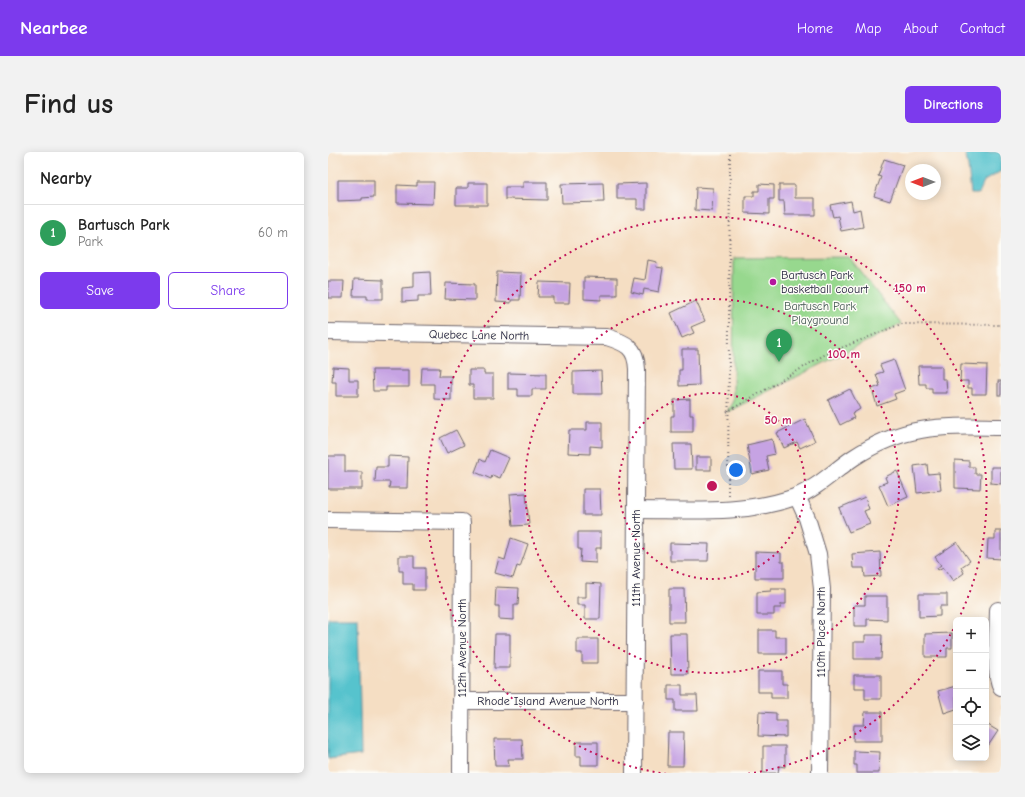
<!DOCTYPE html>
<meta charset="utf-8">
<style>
body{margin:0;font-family:"Comic Neue",sans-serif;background:#f2f2f2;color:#222}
.controls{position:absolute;right:12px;bottom:12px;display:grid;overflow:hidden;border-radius:6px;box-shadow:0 2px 10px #0003}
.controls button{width:36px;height:36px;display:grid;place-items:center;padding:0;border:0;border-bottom:1px solid #e0e0e0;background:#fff;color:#222;font:20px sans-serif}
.compass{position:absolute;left:577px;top:12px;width:36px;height:36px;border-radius:50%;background:#fff;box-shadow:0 2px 10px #0003;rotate:270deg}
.you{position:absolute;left:408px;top:318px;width:14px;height:14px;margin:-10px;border:3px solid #fff;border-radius:50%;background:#1a73e8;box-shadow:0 0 0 6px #1a73e833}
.badge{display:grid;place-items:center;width:26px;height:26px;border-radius:50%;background:#7c3aed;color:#fff;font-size:13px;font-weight:700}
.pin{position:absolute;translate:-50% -33px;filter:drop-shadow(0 1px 2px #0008)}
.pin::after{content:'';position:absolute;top:21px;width:14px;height:12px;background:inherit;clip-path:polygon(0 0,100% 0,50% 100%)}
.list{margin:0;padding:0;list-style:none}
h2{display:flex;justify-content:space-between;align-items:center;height:52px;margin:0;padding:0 16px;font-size:17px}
h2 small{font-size:13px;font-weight:400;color:#767676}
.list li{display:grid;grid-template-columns:26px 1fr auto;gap:12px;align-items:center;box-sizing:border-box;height:56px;padding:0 16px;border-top:1px solid #e0e0e0}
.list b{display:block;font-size:15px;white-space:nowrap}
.list p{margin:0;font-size:13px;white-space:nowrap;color:#767676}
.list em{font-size:13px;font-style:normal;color:#767676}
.actions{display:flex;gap:8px;padding:12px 16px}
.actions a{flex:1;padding:9px 0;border:1px solid #7c3aed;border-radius:6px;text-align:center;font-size:14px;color:#7c3aed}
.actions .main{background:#7c3aed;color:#fff}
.icon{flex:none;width:22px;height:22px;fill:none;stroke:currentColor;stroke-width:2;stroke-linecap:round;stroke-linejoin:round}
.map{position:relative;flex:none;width:673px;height:621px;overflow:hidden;border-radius:6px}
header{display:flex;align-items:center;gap:24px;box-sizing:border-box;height:56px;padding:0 20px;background:#7c3aed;color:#fff}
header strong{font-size:19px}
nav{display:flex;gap:22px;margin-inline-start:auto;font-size:14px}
.intro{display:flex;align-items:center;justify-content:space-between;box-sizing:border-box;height:96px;padding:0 24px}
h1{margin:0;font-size:28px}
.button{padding:10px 18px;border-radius:6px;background:#7c3aed;color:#fff;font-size:14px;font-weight:700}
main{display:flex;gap:24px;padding:0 24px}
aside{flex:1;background:#fff;border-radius:6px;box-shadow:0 2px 10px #0003}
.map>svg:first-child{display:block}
</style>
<header>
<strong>Nearbee</strong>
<nav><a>Home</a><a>Map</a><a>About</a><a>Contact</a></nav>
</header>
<div class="intro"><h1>Find us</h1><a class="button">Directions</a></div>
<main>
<aside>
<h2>Nearby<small></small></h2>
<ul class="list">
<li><span class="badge" style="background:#2e9e5b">1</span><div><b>Bartusch Park</b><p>Park</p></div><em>60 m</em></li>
</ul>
<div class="actions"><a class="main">Save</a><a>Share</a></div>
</aside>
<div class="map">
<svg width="673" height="621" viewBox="0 0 673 621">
<rect width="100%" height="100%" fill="#fdfcf7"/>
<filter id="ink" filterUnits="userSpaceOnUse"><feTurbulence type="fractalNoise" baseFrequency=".025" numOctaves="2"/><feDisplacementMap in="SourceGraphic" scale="8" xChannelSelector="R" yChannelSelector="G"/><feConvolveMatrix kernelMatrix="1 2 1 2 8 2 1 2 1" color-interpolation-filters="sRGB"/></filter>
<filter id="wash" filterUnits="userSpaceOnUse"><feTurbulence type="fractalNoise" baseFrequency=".012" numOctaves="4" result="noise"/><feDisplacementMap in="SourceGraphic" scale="16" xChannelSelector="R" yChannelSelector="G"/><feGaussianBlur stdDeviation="0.9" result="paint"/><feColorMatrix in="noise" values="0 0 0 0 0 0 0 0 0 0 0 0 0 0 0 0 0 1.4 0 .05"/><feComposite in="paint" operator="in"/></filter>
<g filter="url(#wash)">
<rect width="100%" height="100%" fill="#f5dec3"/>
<!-- green -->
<path fill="#97d88e" stroke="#5c7d64" d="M521,105L573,172L399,260L405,249L406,106Z"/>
<!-- water -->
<g fill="#56c3cd" stroke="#3c7284">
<path d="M637,0H673V19L656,29L650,42H643L640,14Z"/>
<path d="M0,466H30L33,603L0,607Z"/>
</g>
<g id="blocks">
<!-- building -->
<g fill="#c6a3e3">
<path d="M556,7L575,13L562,49L546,44L553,25L550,24Z"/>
<path d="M10,28H46V45L34,46V48L10,49Z"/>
<path d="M89,30H106L105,52L69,51V33L89,34Z"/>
<path d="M195,30H219V48L177,47V35H195Z"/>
<path d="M140,31H159V53H128V36H140Z"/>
<path d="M275,31L276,50L234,51L233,32Z"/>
<path d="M318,31V57H309V47H289V32Z"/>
<path d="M431,32L446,33V47H441V62L417,61V44H426V39H431Z"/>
<path d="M451,33H467V46H487V63H457L456,49H451Z"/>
<path d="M368,35L385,36L384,59L367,58Z"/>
<path d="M523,49L525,59L532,57L535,75L513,79L510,64L505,65L502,53Z"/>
<path d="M320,108L329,110L328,115L335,116L331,140L316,137L315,143L303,140L306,126L317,128Z"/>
<path d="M102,120L103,144H90V149L74,150V136L86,135V121Z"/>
<path d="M169,120L193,121L192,148H183V151L168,150Z"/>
<path d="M256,125L289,126V143H273V148L256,147Z"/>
<path d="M26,127L55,128V147H39V144H25Z"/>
<path d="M0,129H16L15,146H0Z"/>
<path d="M211,130L242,131L241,151H225V145H210Z"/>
<path d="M118,131L147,132V148L117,147Z"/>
<path d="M368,149L377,169L363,175L366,181L354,186L343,161Z"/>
<path d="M354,197H370L371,233L351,234V218H354Z"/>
<path d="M566,208L577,238L566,242L568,247L549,254L544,237L552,234L548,222L555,220L552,213Z"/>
<path d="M633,212L659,213L658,242H644V236H640V229H632Z"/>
<path d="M590,214H614V227H618L619,241H604V236H598V232H591Z"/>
<path d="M5,215L21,216V228H30V244H8V230H4Z"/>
<path d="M94,216H112L111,224H123V248L106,247V232H93Z"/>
<path d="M44,218H81V235H58V239H45Z"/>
<path d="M141,218H156V222H165V246H145V233H141Z"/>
<path d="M273,219L274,242H245V220Z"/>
<path d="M180,221L218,222V237H204V244H190V237H180Z"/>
<rect x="670" y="229" width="3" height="14"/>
<path d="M522,237L532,257L524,262L526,266L512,273L500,248Z"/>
<path d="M362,247V263H365V280H343V264H346V248Z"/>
<path d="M477,267L487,289L472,296L469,290L456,296L449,281Z"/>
<path d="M259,270H274V295L262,294V302L240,301L241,278H259Z"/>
<path d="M128,278L136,293L119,301L112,286Z"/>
<path d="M444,287L447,302L438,304L441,318L424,322L419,293Z"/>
<path d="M345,292H363L364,317H346Z"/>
<path d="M162,298L181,306L172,326L164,323L163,327L147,320L152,307L157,310Z"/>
<path d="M0,304H17V320H34V337H0Z"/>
<path d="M60,304L80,305L79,336H61L62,330H47L48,315H60Z"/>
<rect x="368" y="305" width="15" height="13"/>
<path d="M627,308L641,309V315H647V322H653L652,337L627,336Z"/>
<path d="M599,312L600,322L611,321L613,338L589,341L586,314Z"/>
<path d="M663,315H673V332L663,331Z"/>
<path d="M569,319L580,345L560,354L551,333L559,330L557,325Z"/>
<path d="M255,337H272L273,363H255Z"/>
<path d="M198,341L201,373L185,374L182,342Z"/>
<path d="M537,345L541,357L536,359L542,372L521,380L511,356Z"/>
<path d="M667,379H673V407L659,406L660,387H667Z"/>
<path d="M250,380H273V396H268V411L252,410L253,397H250Z"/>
<path d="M183,386L200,392L192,415L189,414L185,426L167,421L171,406L177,408Z"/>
<path d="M629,390L642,409L633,415L636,421L625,429L615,415L610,418L609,416L613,413L607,405Z"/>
<path d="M342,391L381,392L380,409H342Z"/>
<path d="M427,400L453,401V410H456V426H427Z"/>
<path d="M552,400L553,424L537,425L536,416H525L524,402Z"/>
<path d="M71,404H86V416H97V438H85V432H75V419H71Z"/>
<path d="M258,431L273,432L272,467H257V453H249V445H258Z"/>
<path d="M168,435L191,436L190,453H186V468L171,467V454H167Z"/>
<path d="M341,437H356L357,470H341Z"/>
<path d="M443,437H458V452H453V456H446V463H429V440L443,439Z"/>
<path d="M591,442H619V454H612V464L591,465Z"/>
<path d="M537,444H559V468L539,467V474H526V453H537Z"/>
<path d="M431,478H447V485H458V502H431Z"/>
<path d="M624,481V496H619V505H597V482Z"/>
<path d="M167,482H182V516H166Z"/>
<path d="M342,482H359L360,522H343Z"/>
<path d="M537,483H554L553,507H526V490H537Z"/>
<path d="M249,487H270V511H254V501H249Z"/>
<path d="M430,519H454V532H459V546H443V540H430Z"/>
<path d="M526,523H553V547H537V536H526Z"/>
<path d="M340,533H354V543H369L370,559H347V548H340Z"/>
<path d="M628,534V557L616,561L610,539Z"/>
<path d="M431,560L448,561V569H458V585L430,584Z"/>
<path d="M537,560H554V589H525L526,573H536Z"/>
<path d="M660,573L670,579L658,597V576Z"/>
<path d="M340,580H356L355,614H339Z"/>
<path d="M166,587H194L195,607H180L181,614H167Z"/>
<path d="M248,590H270V613H253V604H248Z"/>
<path d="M435,594H457V615L451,614L450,621H435Z"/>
<path d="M526,599L552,600L551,621H529V613H526Z"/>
</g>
</g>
</g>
<g filter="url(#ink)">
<use href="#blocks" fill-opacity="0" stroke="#6c646b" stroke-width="1"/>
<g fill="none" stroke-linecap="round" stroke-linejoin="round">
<!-- minor casing -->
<g stroke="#6c646b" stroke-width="18">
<g id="minor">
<path d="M0,180L279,185C298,191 308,195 309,217L306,621"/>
<path d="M469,344L479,366L490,402L494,437L492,621"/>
<path d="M308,358C361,358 416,363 467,345C488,337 506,319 525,306C576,272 614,274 673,275"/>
<path d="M0,368L134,370L133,621"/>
<path d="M670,458C670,475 665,521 673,535"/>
<path d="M133,549H307"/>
</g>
</g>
<!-- path -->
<g stroke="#6c646b" stroke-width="2" stroke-dasharray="1 3" stroke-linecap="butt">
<path d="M399,260L498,202L573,172L673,173"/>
<path d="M400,343L402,0"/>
</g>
<!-- minor -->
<use href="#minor" stroke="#fff" stroke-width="16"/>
</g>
</g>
<!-- distance rings -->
<g fill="none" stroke="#c2185b" stroke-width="2" stroke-dasharray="2 4">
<circle cx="384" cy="334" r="93"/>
<circle cx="384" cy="334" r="187"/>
<path d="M628 472A280 280 0 1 1 630 468"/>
</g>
<!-- markers -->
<circle fill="#b5179e" stroke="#fdfcf7" stroke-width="1.5" cx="445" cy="130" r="4"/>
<g text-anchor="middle" stroke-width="3" stroke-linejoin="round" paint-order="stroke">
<!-- poi labels -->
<g font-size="12" fill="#22223b" stroke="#fdfcf7" text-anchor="start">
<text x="453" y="127">Bartusch Park<tspan x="453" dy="14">basketball coourt</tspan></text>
</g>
<!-- park labels -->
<g font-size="12" fill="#455954" stroke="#fdfcf7">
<text x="492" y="158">Bartusch Park<tspan x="492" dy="14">Playground</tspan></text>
</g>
<!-- street labels -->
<g font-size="12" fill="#22223b" stroke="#fdfcf7">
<text transform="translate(151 183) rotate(1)" y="4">Quebec Lane North</text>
<text transform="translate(308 406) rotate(-90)" y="4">111th Avenue North</text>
<text transform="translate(493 480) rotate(-90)" y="4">110th Place North</text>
<text transform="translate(134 496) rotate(-90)" y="4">112th Avenue North</text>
<text x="220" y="553">Rhode Island Avenue North</text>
</g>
</g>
<circle cx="384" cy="334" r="6" fill="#c2185b" stroke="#fdfcf7" stroke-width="2"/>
<g font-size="12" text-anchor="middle" font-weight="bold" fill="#c2185b" stroke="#fdfcf7" stroke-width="3" stroke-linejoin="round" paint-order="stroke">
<text x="582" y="140">150 m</text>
<text x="516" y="206">100 m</text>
<text x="450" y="272">50 m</text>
</g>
</svg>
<div class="controls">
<button>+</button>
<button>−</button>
<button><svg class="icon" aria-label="locate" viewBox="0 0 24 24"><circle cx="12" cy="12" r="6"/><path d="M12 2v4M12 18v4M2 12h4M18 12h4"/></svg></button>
<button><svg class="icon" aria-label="layers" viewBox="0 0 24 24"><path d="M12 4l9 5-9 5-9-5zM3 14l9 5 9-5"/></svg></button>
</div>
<svg class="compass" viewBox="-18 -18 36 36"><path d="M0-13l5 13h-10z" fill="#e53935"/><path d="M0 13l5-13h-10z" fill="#767676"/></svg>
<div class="you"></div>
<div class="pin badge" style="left:451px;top:210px;background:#2e9e5b">1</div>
</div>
</main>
